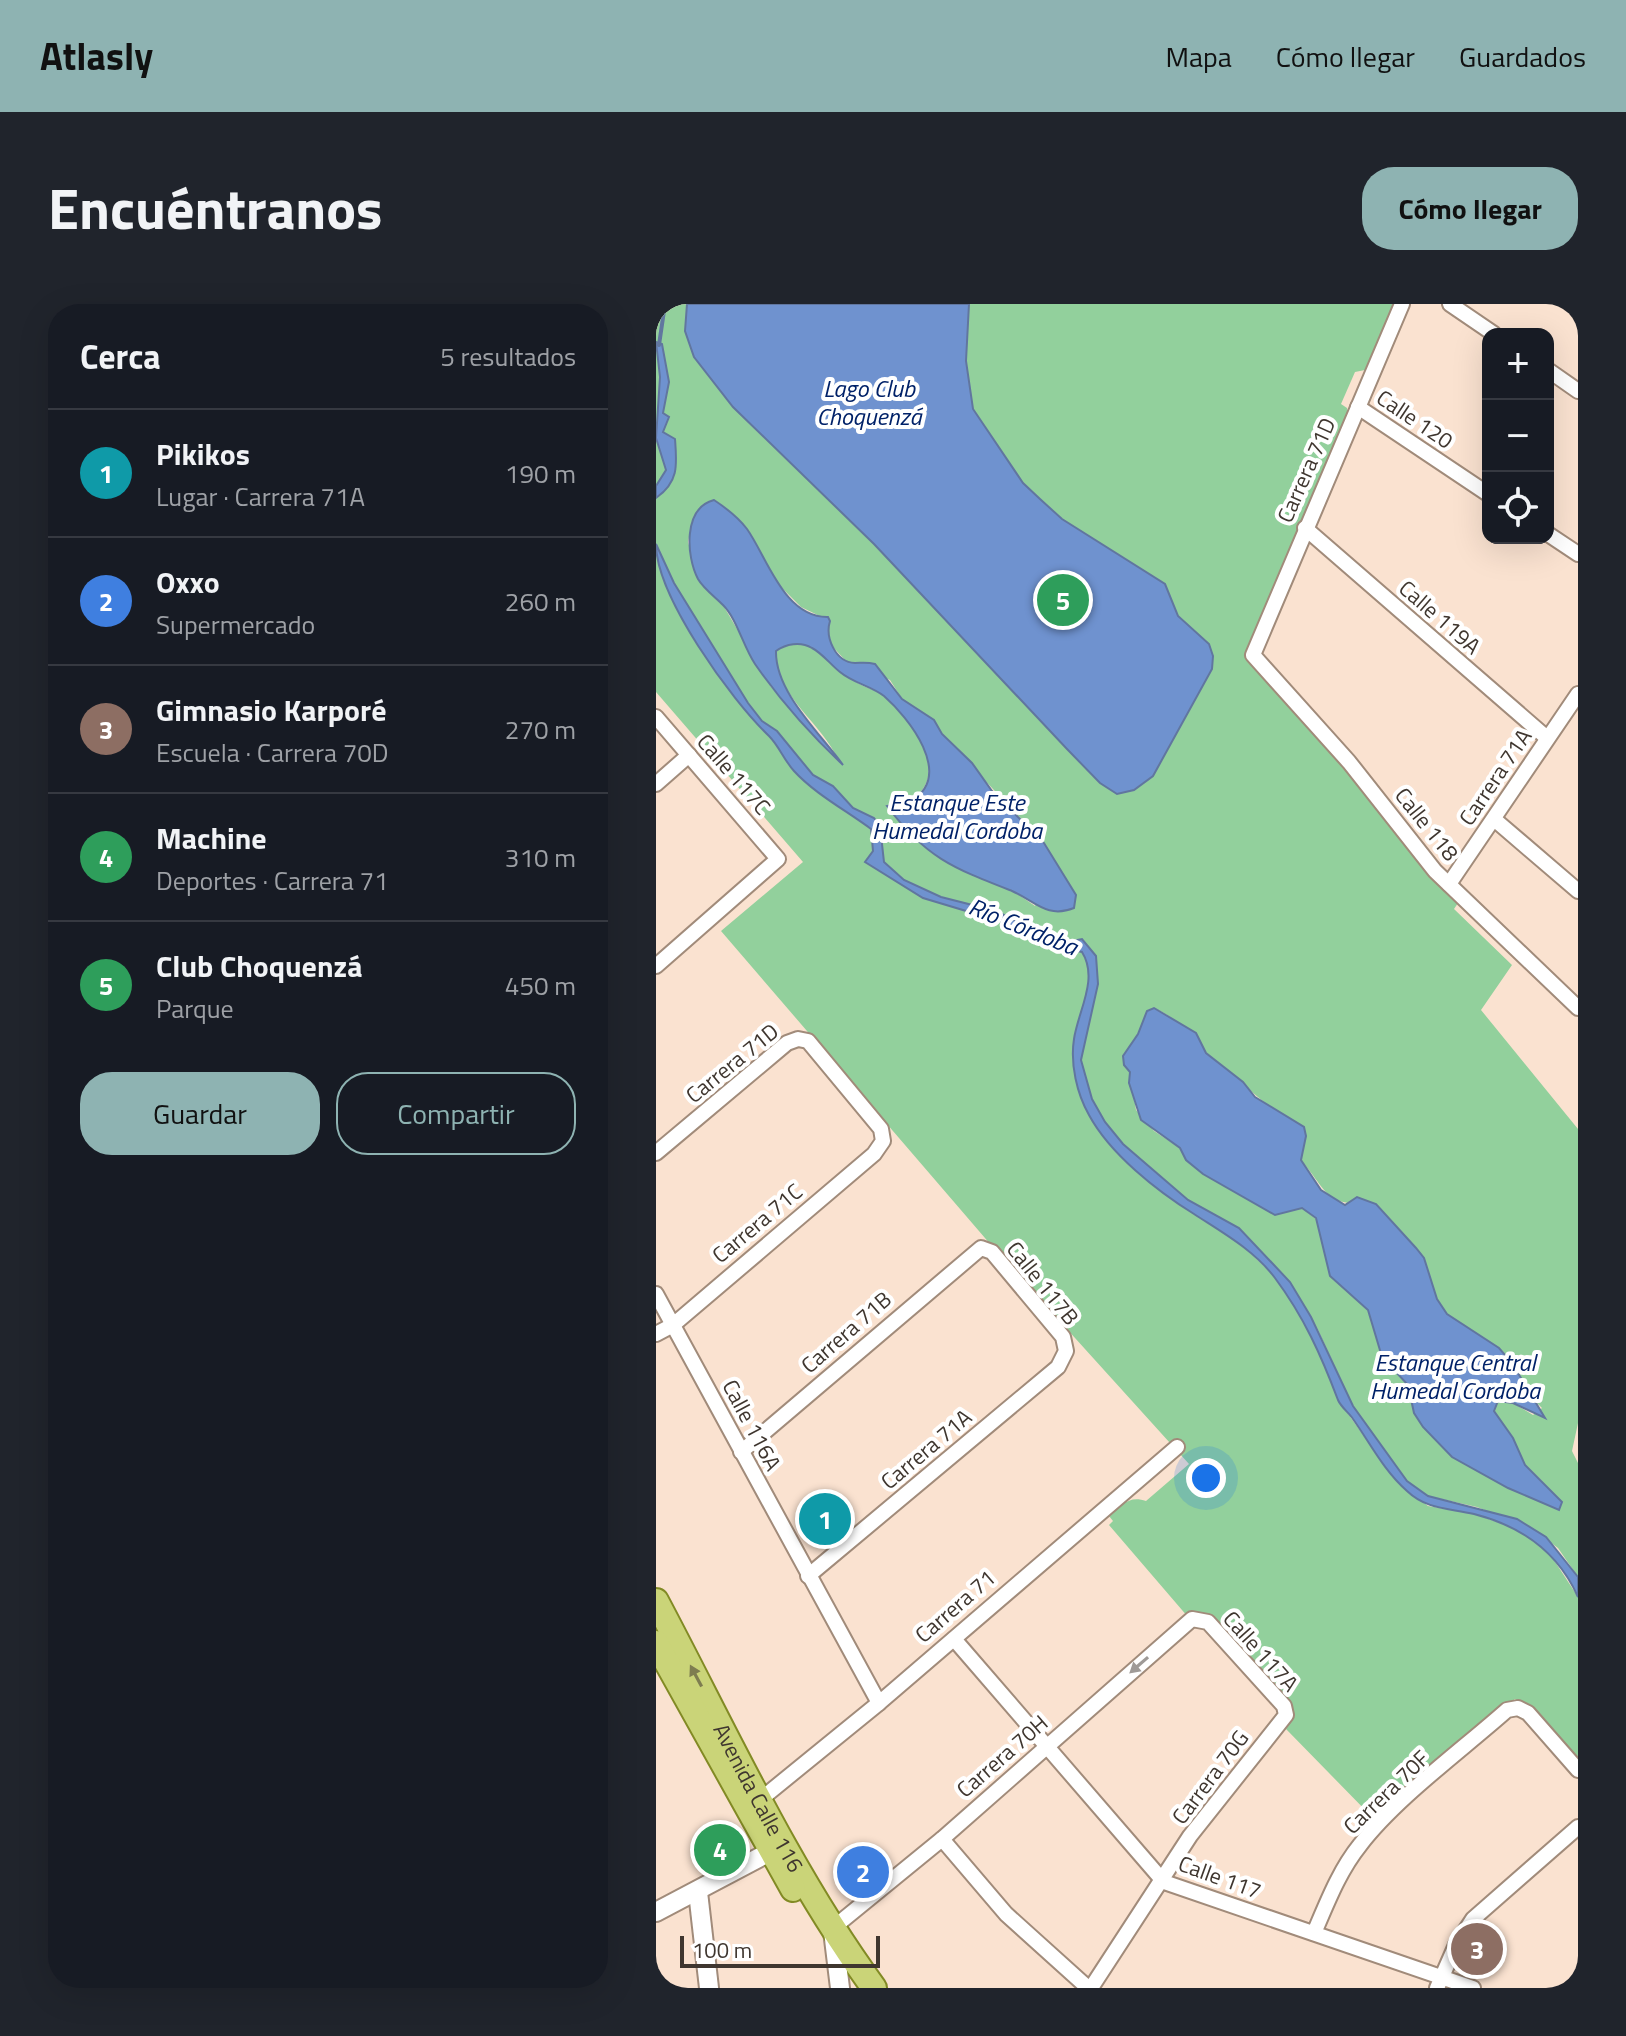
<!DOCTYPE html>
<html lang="es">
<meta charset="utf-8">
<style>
body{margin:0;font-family:"Titillium Web",sans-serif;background:#20242c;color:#f1f3f6}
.controls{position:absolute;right:24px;top:24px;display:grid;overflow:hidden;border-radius:16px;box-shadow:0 8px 32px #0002}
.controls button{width:72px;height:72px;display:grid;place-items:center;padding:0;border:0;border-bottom:2px solid #363941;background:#171b24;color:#f1f3f6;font:40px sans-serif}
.scale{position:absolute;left:24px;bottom:20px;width:200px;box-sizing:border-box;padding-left:8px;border:4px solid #3f362f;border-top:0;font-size:22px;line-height:28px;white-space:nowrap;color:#3f362f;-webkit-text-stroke:6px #fff;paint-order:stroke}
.you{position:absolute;left:550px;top:1174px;width:28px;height:28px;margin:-20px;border:6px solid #fff;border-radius:50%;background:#1a73e8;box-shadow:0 0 0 12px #1a73e833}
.badge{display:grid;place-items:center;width:52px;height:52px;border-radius:50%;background:#8eb3b2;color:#fff;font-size:26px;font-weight:700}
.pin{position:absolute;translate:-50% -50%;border:4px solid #fff;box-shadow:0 2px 8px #0006}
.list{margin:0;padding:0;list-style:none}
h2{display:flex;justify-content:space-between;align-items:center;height:104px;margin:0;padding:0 32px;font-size:34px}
h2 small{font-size:26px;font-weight:400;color:#9ea1a6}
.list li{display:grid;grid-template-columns:52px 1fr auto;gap:24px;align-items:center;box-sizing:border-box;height:128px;padding:0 32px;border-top:2px solid #363941}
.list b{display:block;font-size:30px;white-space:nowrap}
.list p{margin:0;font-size:26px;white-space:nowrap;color:#9ea1a6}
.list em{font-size:26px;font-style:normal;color:#9ea1a6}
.actions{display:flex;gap:16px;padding:24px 32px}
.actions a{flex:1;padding:18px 0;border:2px solid #8eb3b2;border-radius:32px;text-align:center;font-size:28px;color:#8eb3b2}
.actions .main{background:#8eb3b2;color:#111}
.icon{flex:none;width:44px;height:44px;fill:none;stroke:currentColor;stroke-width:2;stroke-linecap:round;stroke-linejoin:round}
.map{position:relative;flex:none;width:922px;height:1684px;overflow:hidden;border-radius:32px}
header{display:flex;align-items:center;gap:48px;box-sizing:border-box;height:112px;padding:0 40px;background:#8eb3b2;color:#111}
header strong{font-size:38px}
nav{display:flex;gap:44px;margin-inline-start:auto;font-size:28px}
.intro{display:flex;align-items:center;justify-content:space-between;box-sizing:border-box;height:192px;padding:0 48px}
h1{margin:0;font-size:56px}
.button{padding:20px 36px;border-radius:32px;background:#8eb3b2;color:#111;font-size:28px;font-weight:700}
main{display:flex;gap:48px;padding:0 48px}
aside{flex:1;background:#171b24;border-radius:32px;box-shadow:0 8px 32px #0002}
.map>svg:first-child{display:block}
</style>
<header>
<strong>Atlasly</strong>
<nav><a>Mapa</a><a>Cómo llegar</a><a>Guardados</a></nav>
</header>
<div class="intro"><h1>Encuéntranos</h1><a class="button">Cómo llegar</a></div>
<main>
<aside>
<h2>Cerca<small>5 resultados</small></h2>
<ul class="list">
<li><span class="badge" style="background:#0f9aa8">1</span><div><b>Pikikos</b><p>Lugar · Carrera 71A</p></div><em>190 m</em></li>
<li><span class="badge" style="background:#3f7fe0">2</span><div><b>Oxxo</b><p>Supermercado</p></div><em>260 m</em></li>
<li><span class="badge" style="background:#8d6e63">3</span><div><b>Gimnasio Karporé</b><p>Escuela · Carrera 70D</p></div><em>270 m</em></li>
<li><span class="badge" style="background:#2e9e5b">4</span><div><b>Machine</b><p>Deportes · Carrera 71</p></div><em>310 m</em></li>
<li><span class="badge" style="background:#2e9e5b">5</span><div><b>Club Choquenzá</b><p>Parque</p></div><em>450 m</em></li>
</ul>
<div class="actions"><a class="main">Guardar</a><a>Compartir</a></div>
</aside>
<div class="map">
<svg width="922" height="1684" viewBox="0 0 922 1684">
<rect width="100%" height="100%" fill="#fae2d0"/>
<!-- green -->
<path fill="#92d09c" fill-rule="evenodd" d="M0,0H738L709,66L699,68L685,100L691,104L692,111L590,353L683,456L772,570L802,599L798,605L856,661L825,706L922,825V1119L916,1147L922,1159V1273L902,1244L875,1224L821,1203L772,1192L751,1177L697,1102L662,1026L634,978L583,924L532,896L467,840L449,818L436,795L425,756L435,712L421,725L418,734L440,822L489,871L582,937L617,971L641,1001L676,1073L683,1097L737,1173L772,1202L819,1210L863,1226L894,1250L922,1293V1465L859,1395L717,1514L630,1425L635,1415L556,1316L544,1309L532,1313L453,1221L457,1217L453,1212C466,1201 473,1191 490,1197L533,1160L335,941L65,627L147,558L0,388ZM44,208L103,247L123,281L145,303L174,317L171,328L176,342L189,356L234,376L246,395L278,416L286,431L388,539L398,556L379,602L232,502C239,500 249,500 255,496C298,469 252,413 228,392C219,385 209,384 200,378C185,368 172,351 156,343C144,338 131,340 120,347C119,393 167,419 182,456L115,383L67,301L44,278L32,238L36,217ZM498,704C524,715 534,734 554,752C586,780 617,806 650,832L645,856C675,892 668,901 720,900L768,954L781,995L791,1010L886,1104L877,1111L857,1099L842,1097L838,1107L857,1134L869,1161L885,1176L903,1205L852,1184L758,1109L753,1081L741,1069L720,1034L712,1006L674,972L660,915L646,904L619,911L547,870L530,856L524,844L498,827L480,806L474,768L467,752L482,730L491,707Z"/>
<!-- water -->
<g fill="#6f92cf" stroke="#61769f" stroke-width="2">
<path d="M31,0H313L310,57L317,105L367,179L384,195L406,215L509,280L522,312L553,340L557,352L556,365L497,472L478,486L461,490L444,479L411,445L218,240L77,103L38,53L29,27Z"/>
<path d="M0,38L6,40L13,78L7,109L13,113L7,128L19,135C21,161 23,178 0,194V182L10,166L0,134L4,73Z"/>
<path d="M58,196C70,204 82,213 91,225C111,253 128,314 172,313L174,317C169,333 179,358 199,359C206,359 211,358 219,360L246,395L278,416L286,430L316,459L336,487L388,539L420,591L418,604C391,615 379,597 356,587C297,564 270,554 231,502C238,500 248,500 255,497C299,471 252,413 228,392C215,382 197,379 184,368C175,361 166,349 156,344C144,337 130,340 120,347C119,388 164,429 187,461C154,430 124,396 99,360C87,342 81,315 67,301C59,293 47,284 42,275C30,252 27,204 58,196Z"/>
<path d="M0,240L18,279L92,399L106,417L121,427L157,471L177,482L197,504L218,514L224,522L228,558L248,576L285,593L340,607L385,630L411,638L426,635L440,652L442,680L425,756L436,795L449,818L467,840L532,896L583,924L634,978L655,1013L697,1102L751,1177L772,1192L861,1215L890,1233L922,1273V1293C902,1248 865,1222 818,1210C793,1204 771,1206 751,1187C728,1167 714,1139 697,1115C693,1109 685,1103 682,1096C665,1051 648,1013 619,974C598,946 567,929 538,910C501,887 454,850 433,811C421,790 414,760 418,735C422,707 443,675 426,648L387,641L350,619L267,594L209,558L217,547L215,525C191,507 159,490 138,467C128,456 123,442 113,432C75,396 0,292 0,240Z"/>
<path d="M498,704L540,729L550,749L587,778L599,793L648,823L650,832L645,856L665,886L689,901L701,893L720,900L760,944L768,954L781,995L791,1010L843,1044L856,1059L889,1114L857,1099L842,1097L838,1107L857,1134L869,1161L906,1198L903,1206L852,1184L796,1153L767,1123L758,1109L752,1081L726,1053L712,1006L674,972L660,914L646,904L619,911L547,870L530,856L524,844L485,816L473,779L474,768L468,761L467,752L482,730L491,707Z"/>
</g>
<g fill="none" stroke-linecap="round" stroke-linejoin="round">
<!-- stream -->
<path stroke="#61769f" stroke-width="4" d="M3,41L9,0"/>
<!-- minor casing -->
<g stroke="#a18b7a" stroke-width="18">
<g id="minor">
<path d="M746,0L597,351L693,458L779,567L922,704"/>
<path d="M794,0L838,30"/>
<path d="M892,66L922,87"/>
<path d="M702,103L832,190"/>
<path d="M649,224L891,434"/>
<path d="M892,230L922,250"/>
<path d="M0,413L122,555L0,662"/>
<path d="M0,480L33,451"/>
<path d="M838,515L922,587"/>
<path d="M793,580L922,390"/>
<path d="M0,849L131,739L142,735L152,737L225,825L227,837L218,850L17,1021L0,1030"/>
<path d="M0,990L223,1399"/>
<path d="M85,1148L325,944L336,948L407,1033L410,1047L402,1063L152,1272"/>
<path d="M298,1335L508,1578L817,1684"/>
<path d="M105,1495L223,1399L521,1143"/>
<path d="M286,1535L350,1610L432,1684"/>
<path d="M177,1624L286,1535L536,1315L552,1318L628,1402L630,1411L534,1532L435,1684"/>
<path d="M658,1629C671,1599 683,1567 704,1541C739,1495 806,1446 851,1406L862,1404L872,1409L922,1466"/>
<path d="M781,1684L800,1641L817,1615L922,1523"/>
</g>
</g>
<!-- tertiary casing -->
<g stroke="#a18b7a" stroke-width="22">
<g id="tertiary">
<path d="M42,1588L53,1684"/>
<path d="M0,1608L125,1542"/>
<path d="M177,1627L184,1684"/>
</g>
</g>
<!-- primary casing -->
<g stroke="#828a24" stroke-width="28">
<g id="primary">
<path id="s1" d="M0,1297C68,1425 132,1567 218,1684"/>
<path d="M0,1339L137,1585"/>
</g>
</g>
<!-- minor -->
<use href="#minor" stroke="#fff" stroke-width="14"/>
<!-- tertiary -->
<use href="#tertiary" stroke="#fff" stroke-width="18"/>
<!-- primary -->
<use href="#primary" stroke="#cad478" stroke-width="24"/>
</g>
<!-- one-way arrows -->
<defs><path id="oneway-solid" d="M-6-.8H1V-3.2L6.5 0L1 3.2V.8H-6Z" transform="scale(2)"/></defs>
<use fill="#9f9a97" href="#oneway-solid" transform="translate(483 1361) rotate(139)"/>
<use fill="#7e7d50" href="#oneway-solid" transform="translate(40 1372) rotate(-118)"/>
<g text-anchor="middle" stroke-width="8" stroke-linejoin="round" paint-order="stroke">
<!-- street labels -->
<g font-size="22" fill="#3f362f" stroke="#fff">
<text transform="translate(759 115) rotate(34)" y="8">Calle 120</text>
<text transform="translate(650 166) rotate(-66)" y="8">Carrera 71D</text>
<text transform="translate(784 313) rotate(41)" y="8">Calle 119A</text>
<text transform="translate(78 470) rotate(49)" y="8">Calle 117C</text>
<text transform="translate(839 473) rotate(-56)" y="8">Carrera 71A</text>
<text transform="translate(771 520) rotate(51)" y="8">Calle 118</text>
<text transform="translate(76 759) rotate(-39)" y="8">Carrera 71D</text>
<text transform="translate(101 919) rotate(-40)" y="8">Carrera 71C</text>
<text transform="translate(387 979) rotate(51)" y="8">Calle 117B</text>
<text transform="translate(190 1028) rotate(-41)" y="8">Carrera 71B</text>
<text transform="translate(96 1121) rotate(62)" y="8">Calle 116A</text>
<text transform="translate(270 1145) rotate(-40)" y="8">Carrera 71A</text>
<text transform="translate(299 1302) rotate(-41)" y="8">Carrera 71</text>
<text transform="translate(605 1347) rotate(48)" y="8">Calle 117A</text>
<text transform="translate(346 1452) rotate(-41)" y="8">Carrera 70H</text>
<text transform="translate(554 1473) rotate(-53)" y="8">Carrera 70G</text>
<text transform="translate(730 1488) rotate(-44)" y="8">Carrera 70F</text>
<text dy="8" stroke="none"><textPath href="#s1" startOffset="222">Avenida Calle 116</textPath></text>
<text transform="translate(564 1573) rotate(20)" y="8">Calle 117</text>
</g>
<!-- water labels -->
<g font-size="24" font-style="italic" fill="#002168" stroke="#fff">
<text x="213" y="93">Lago Club<tspan x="213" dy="28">Choquenzá</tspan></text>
<text x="301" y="507">Estanque Este<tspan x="301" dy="28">Humedal Cordoba</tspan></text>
<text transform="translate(367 623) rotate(22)" y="8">Río Córdoba</text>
<text x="799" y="1067">Estanque Central<tspan x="799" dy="28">Humedal Cordoba</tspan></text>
</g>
</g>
</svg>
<div class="controls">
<button>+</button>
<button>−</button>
<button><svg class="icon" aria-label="locate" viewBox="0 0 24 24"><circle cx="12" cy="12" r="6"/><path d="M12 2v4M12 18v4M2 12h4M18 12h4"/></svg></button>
</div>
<div class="scale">100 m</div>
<div class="you"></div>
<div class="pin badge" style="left:169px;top:1215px;background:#0f9aa8">1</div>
<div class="pin badge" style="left:207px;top:1568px;background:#3f7fe0">2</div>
<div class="pin badge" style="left:821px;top:1645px;background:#8d6e63">3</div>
<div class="pin badge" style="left:64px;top:1546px;background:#2e9e5b">4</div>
<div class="pin badge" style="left:407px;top:296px;background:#2e9e5b">5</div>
</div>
</main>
